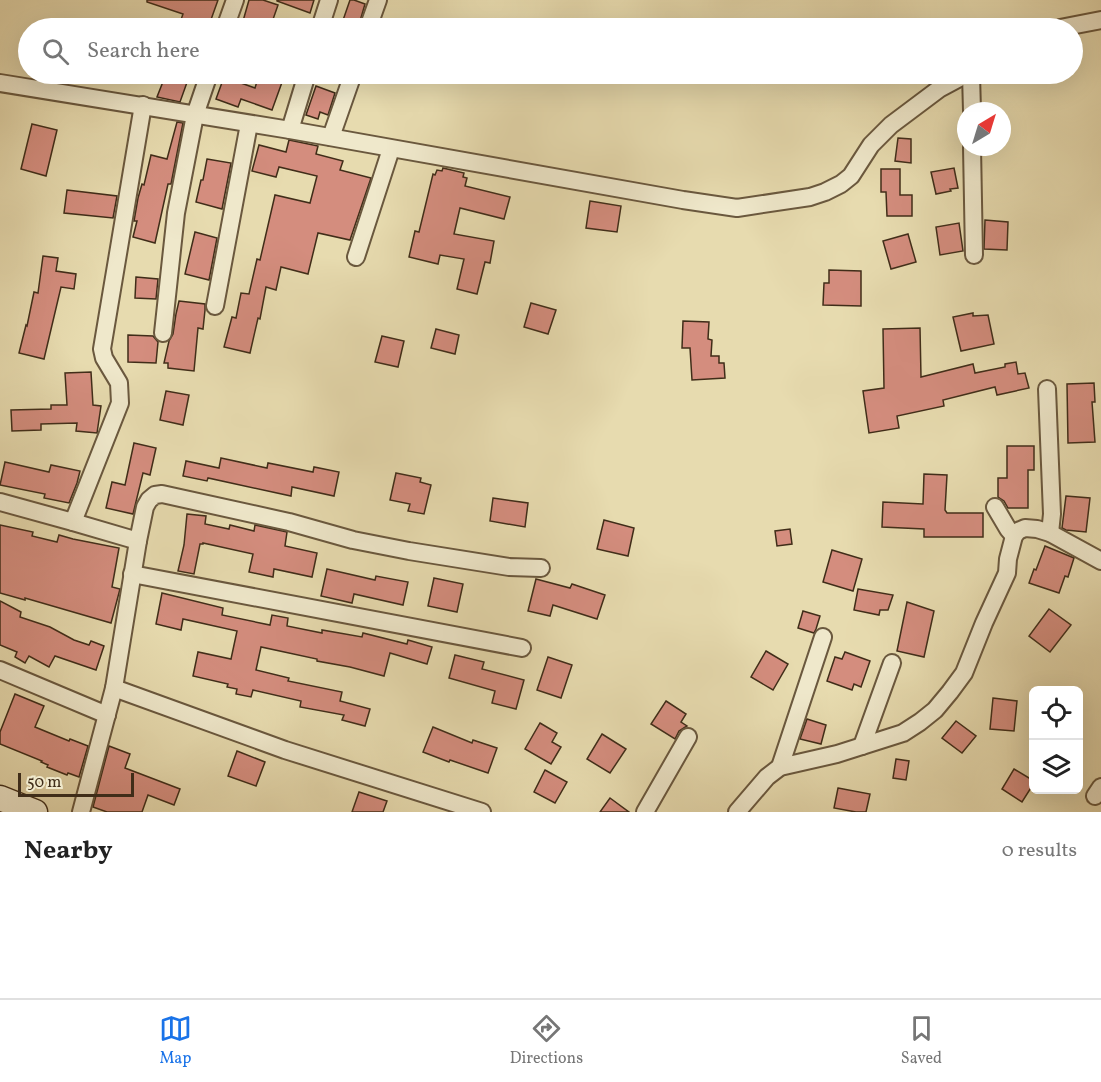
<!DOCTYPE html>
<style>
body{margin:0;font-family:Vollkorn,serif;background:#f6f6f6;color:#222}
.controls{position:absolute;right:18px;bottom:18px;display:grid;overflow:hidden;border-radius:9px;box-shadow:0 6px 24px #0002}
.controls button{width:54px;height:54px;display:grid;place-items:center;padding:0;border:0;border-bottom:2px solid #e0e0e0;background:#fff;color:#222;font:30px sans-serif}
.compass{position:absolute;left:957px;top:102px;width:54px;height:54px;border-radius:50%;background:#fff;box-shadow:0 6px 24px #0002;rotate:38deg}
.scale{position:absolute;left:18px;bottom:15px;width:116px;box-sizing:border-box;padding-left:6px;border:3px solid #402d19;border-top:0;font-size:16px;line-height:21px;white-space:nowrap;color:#402d19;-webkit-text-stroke:4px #efe8cb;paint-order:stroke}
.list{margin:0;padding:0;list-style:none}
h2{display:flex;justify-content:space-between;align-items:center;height:78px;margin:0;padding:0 24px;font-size:26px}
h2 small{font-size:20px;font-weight:400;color:#767676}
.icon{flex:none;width:33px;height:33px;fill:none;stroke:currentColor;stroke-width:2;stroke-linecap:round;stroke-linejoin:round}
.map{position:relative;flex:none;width:1101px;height:812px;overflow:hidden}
.search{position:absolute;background:#fff;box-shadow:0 6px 24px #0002;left:18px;right:18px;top:18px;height:66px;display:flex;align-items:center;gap:15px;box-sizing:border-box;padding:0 21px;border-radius:33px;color:#767676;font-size:22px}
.sheet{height:186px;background:#fff}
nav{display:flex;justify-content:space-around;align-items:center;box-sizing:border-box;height:84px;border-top:2px solid #e0e0e0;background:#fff;font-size:16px;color:#767676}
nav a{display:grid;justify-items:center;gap:3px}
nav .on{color:#1a73e8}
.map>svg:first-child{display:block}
</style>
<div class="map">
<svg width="1101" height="812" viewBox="0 0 1101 812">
<rect width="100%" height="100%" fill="#e7dbaf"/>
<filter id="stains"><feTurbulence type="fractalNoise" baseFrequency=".00333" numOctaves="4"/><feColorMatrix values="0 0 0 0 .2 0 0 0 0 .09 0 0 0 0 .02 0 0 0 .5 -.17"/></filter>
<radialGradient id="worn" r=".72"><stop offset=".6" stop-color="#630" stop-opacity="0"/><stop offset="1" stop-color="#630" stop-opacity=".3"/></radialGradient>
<!-- building -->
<g fill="#d48d7e" stroke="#402d19" stroke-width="1.5">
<path d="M147,0H218L208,28H178L183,14L147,2Z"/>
<path d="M249,0H263L278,5L270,28H241Z"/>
<path d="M277,0H314L310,13L277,1Z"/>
<path d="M350,0H354L365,4L358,28H348L341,26Z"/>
<path d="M166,74H190L180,102L157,97Z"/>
<path d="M264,74H285L272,110L241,99L238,107L216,99L224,77L255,88L258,78L262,80Z"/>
<path d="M316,86L335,93L328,115L320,112L318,119L306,115Z"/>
<path d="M177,122L183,123L171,184H168L155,243L133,237L137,221H134L138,198L142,184L144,185L151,155L167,159Z"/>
<path d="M32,124L57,130L46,176L21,169Z"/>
<path d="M898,138L911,139V163L895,161Z"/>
<path d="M289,140L318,146L316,154L343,161L340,170L371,178L350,240L318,233L308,274L281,267L276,290L266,287L260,319L258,318L250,353L224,347L232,317L236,318L241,293L249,294L257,259L260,260L275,195L310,203L317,176L279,167L276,177L252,171L259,145L286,152Z"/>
<path d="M207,159L231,163L222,209L196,202L201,180H203Z"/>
<path d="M443,168L464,173L463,177L467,178L465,186L510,197L504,219L460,208L454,234L494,241L490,263L485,262L477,294L457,289L464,259L440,255L438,264L409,257L415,231L419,232L433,174L435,175L437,170L442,171Z"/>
<path d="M954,168L958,188L950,189L951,191L936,194L931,172Z"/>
<path d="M881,169H900V195H912V216H887L886,192H881Z"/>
<path d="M67,190L117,196L113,218L64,213Z"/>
<path d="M590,201L621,206L617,232L586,228Z"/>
<path d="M985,220L1008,222L1007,250L984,249Z"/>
<path d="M959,223L963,251L940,255L936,227Z"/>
<path d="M195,232L217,238L209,280L185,274Z"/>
<path d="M908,234L916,262L891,269L883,241Z"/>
<path d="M43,256L58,258L56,271L76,274L74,289L61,287L44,359L19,353L26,325L27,326L34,292L38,293Z"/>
<path d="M829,270L861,271V306L823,305L824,283H829Z"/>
<path d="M136,277L158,279L156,299L135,298Z"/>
<path d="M179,301L205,304V310L203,329L198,328L194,371L168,368V363H164L169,341L173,334L176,314Z"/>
<path d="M531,303L556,310L548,334L524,327Z"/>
<path d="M973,313V316L988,315L994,344L961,351L953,317Z"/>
<path d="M683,321L709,322L708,339L712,340L711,356H719V363H724L725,378L692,380L690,348H682Z"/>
<path d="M920,328L921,377L973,364L975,373L1005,367V364L1016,362L1018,374L1025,373L1029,388L997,395L995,387L943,400L944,406L897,416L899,428L869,433L863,391L884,388L883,329Z"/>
<path d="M436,329L459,335L455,354L431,348Z"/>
<path d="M128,335L153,336L158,342L156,363L128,362Z"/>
<path d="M382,336L404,341L398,367L375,362Z"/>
<path d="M91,372L93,405L101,406L97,433L76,431L77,423L41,424V430L12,431L11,410L51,409V405H67L65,373Z"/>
<path d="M1094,383L1095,402H1092L1095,442L1068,443L1067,384Z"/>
<path d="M166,391L189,395L183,425L160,420Z"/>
<path d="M134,443L156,448L150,475L143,473L133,514L106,508L112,482L125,485Z"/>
<path d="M1007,446H1034V470H1028V508H1008L1004,501L998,497V478H1007Z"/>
<path d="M221,458L267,468L268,463L313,472L314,467L339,472L334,496L292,487L291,496L208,478L207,481L183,476L186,461L219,468Z"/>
<path d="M5,462L49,472L51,465L80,471L77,483L69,503L44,498L45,494L0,485Z"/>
<path d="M396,473L421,478L420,482L431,485L424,514L408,511L410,504L390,500Z"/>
<path d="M924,474L947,475L945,510L947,513H983V537H924V529L882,527L883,502L923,504Z"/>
<path d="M1066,496L1090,498L1086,532L1066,530L1062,528Z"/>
<path d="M493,498L528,503L525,527L490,521Z"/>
<path d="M187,514L206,516L205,524L229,529L230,525L254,531L255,525L287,532L285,546L317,553L312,577L274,569L273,577L249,572L253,554L203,543V544H200L194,574L178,571L184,545Z"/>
<path d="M604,520L634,528L628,556L597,549Z"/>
<path d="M0,525L33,532L32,536L57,542L59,535L73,539L119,548L112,587L120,589L111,623L25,598V600L0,593Z"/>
<path d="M790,529L792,544L777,546L775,531Z"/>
<path d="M1045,546L1074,558L1068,577L1065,576L1059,593L1029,583L1034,569L1036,570Z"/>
<path d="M832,550L862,559L853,591L823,582Z"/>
<path d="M327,569L375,580L376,576L408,582L403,605L354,594L352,603L321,596Z"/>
<path d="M434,578L463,584L457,612L428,606Z"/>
<path d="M536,579L570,588L572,584L605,595L597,619L553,605L550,616L528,611Z"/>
<path d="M858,589L893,595L888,610H880L879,615L854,610Z"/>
<path d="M162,593L223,608L222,615L270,625L272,615L288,618L287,626L322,633V630L362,637L363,633L407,644L408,640L432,647L427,664L390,653L384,676L350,667L317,661V659L261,647L256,670L289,678L288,681L342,692L340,701L370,709L365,726L342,720L344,715L300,707L301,701L253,690L251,697L236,694L237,689L227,687L228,684L193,676L198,652L231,659L237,631L183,619L181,630L156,624Z"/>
<path d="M0,601L21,612L20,617L50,627L74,640L89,645L91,641L104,646L96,670L55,656L49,667L29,656L25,663L15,657L17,652L0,645Z"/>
<path d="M907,602L934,611L924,657L897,651Z"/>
<path d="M1049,609L1071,625L1050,652L1029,636Z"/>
<path d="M803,611L820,616L816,629L814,633L798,628Z"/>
<path d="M766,651L788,664L773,690L751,677Z"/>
<path d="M845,652L870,661L861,687L854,684L852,690L827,681L835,657L842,659Z"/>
<path d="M455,655L484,662L482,669L524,680L516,709L492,703L495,691L449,678Z"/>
<path d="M548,657L572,665L561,698L537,690Z"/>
<path d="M15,694L44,706L35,727L69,741L70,739L88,746L79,777L68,773L67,775L47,767L48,765L41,762L42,761L0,744V732Z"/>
<path d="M993,698L1017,701L1014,731L990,729Z"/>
<path d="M666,701L686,714L681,722L687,726L679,731L675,739L651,724Z"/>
<path d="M807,719L826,725L821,744L800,739Z"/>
<path d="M956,721L976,736L962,753L942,738Z"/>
<path d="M540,723L557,733L552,742L561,747L551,764L525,749Z"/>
<path d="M433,727L472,743L473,740L497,748L488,773L450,760L449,762L423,752Z"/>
<path d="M602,734L626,749L610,773L587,759Z"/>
<path d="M109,746L130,754L125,768L180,789L174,805L148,795L142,812H107L93,807Z"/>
<path d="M237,751L265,762L256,786L228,776Z"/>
<path d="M896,759L909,761L906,780L893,778Z"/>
<path d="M1014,769L1034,781V783L1022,802L1002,789Z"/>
<path d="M545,770L567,782L555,803L534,792Z"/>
<path d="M838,788L870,794L866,812H856L834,808Z"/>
<path d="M359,792L387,801L383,812H352Z"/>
<path d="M610,798L629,812H600Z"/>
</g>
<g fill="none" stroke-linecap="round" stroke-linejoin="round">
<!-- street casing -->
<g stroke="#6a583e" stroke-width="20">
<g id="street">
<path d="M225,28L235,0"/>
<path d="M320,28L329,0"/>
<path d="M368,28L378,0"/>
<path d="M1060,28L1101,20"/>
<path d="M971,74L972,111"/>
<path d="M0,83L290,130L683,200L737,208L810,197L825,192L841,184L851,176L871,145L891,125L939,89L967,74"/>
<path d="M290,130L307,74"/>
<path d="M331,137L353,74"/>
<path d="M972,147L974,255"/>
<path d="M356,257L391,149"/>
<path d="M215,306L249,124"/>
<path d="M163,333L176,213L195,115L209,74"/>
<path d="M1047,389L1052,514L1050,533"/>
<path d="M0,502L73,522L138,541"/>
<path d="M995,507L1008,529L1014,536"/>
<path d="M73,522L120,403L119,383L104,358L102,349L143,105"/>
<path d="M132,574L522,648"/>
<path d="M0,670L107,715"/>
<path d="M114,688L285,750L482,812"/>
<path d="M862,746L892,663"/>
<path d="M780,767L823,637"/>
<path d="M1095,796L1101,787"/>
<path d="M81,812L114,688L138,541L145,507L149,500L155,495L162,494L289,522L353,540L409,551L509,567L541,568"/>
<path d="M645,812L688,737"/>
<path d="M737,812L767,777L780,767L837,754L903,733L920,722L935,710L950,692L964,673L984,623L1007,573L1008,559L1014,536L1018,531L1025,528L1037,529L1050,533L1101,561"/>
</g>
</g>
<!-- secondary casing -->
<g stroke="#402d19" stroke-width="27">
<path id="secondary" d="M0,798L35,812"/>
</g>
<!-- street -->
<use href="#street" stroke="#efe8cb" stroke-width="16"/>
<!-- secondary -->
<use href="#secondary" stroke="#efe8cb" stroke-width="24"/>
</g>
<rect width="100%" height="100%" filter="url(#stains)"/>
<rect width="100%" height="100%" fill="url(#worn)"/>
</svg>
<div class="controls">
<button><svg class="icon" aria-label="locate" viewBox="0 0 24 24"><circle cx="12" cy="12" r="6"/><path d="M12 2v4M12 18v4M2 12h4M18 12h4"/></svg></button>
<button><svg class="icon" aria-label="layers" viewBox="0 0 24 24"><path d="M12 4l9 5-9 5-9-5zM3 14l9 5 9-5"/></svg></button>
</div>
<svg class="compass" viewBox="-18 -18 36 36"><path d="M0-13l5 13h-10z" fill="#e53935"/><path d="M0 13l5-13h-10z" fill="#767676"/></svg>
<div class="scale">50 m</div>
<div class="search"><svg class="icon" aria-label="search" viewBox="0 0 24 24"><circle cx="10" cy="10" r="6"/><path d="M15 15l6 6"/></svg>Search here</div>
</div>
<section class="sheet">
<h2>Nearby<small>0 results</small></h2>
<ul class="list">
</ul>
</section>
<nav>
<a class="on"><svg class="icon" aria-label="map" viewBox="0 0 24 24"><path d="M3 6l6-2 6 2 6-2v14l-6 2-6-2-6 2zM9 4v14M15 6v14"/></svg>Map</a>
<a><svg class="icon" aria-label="directions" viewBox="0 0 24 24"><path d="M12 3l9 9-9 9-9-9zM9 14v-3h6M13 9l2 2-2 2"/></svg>Directions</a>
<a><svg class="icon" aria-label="saved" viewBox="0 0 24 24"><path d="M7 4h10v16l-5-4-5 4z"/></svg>Saved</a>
</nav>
